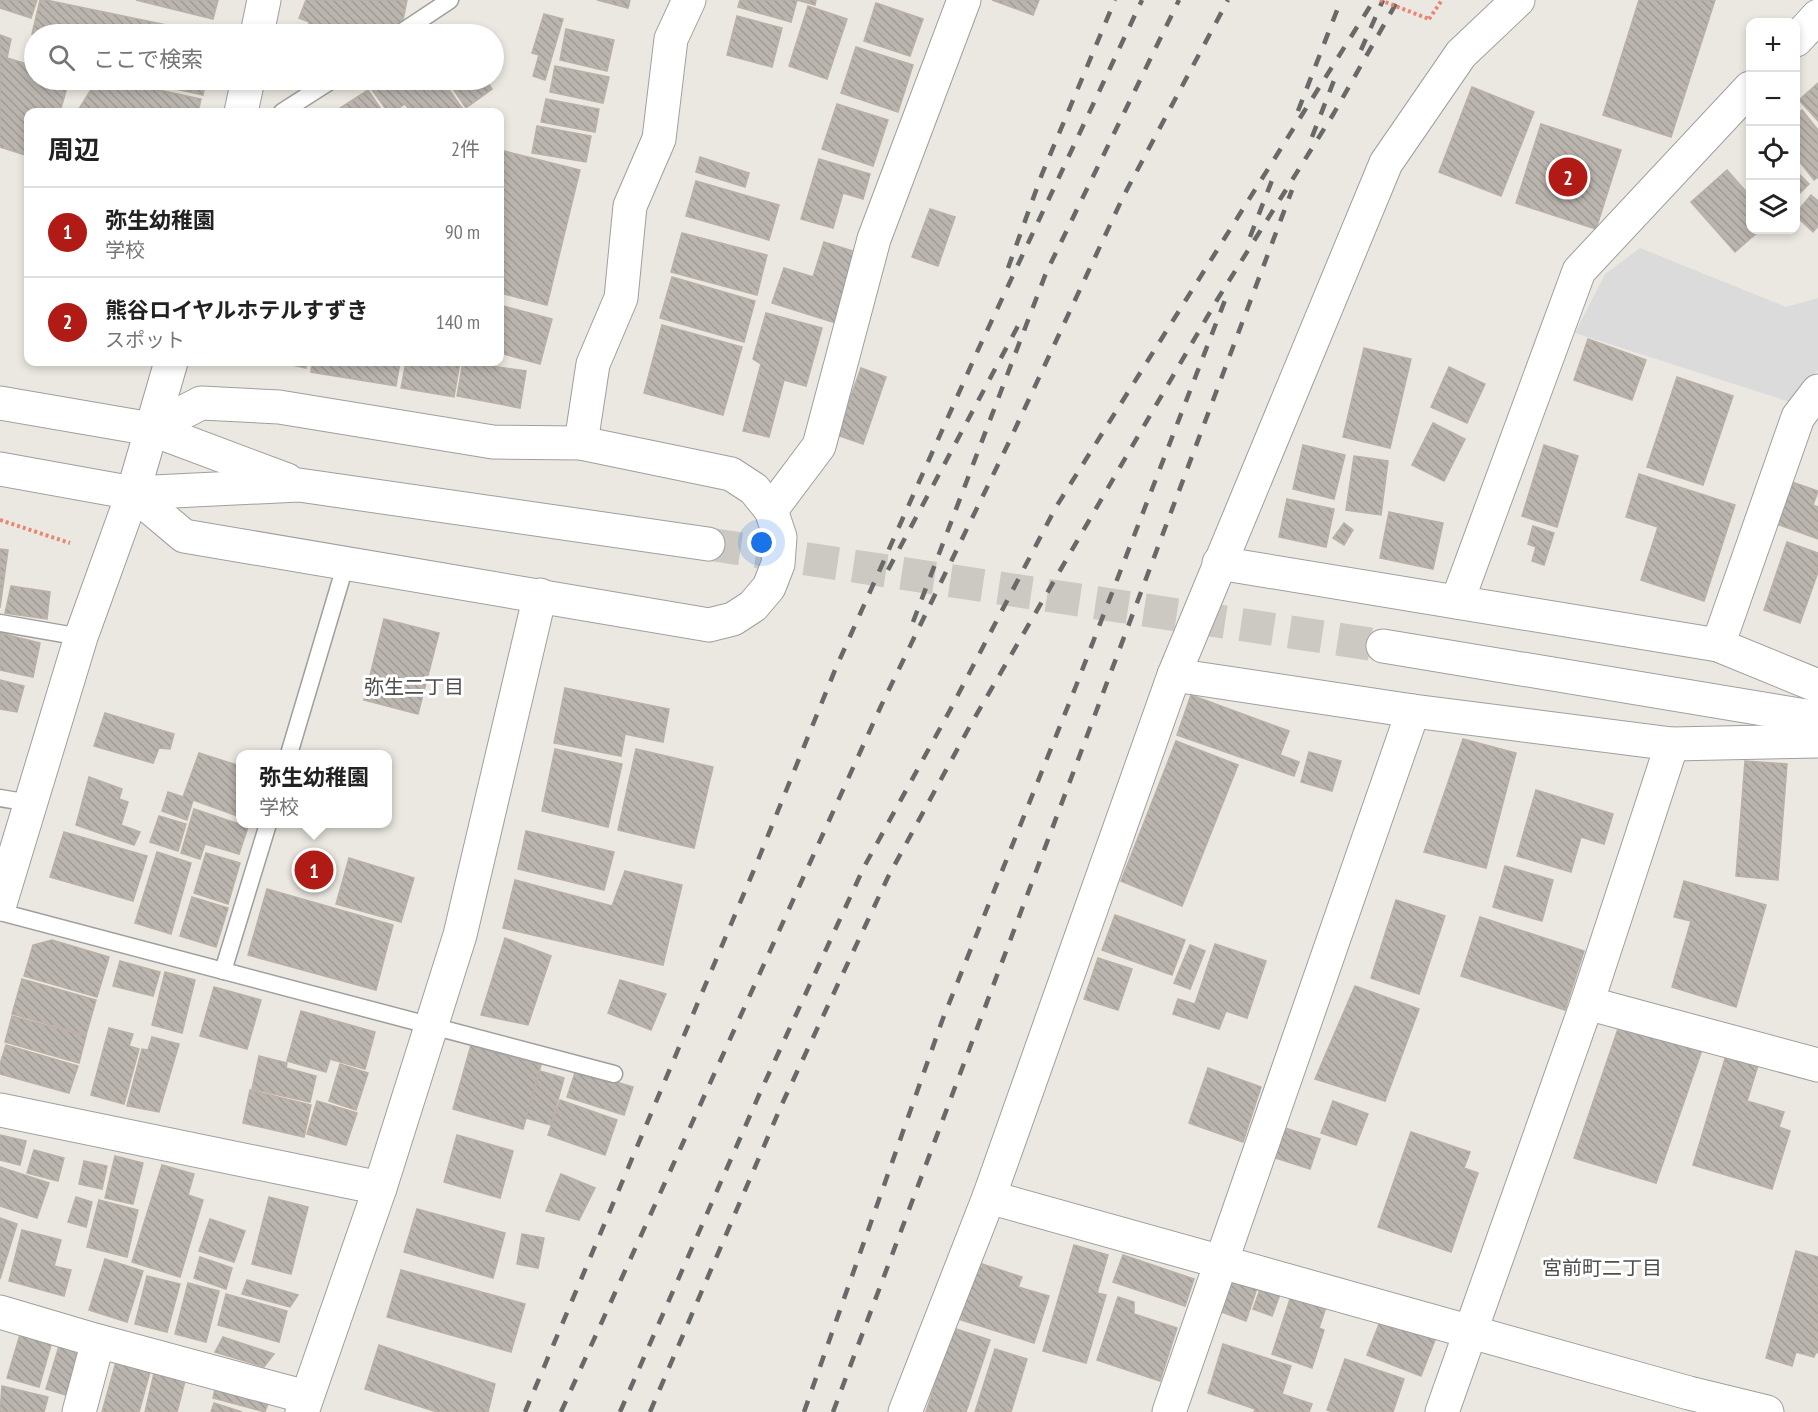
<!DOCTYPE html>
<html lang="ja">
<meta charset="utf-8">
<style>
body{margin:0;font-family:"PT Sans Narrow","Noto Sans JP",sans-serif;background:#f6f6f6;color:#222}
.controls{position:absolute;right:18px;top:18px;display:grid;overflow:hidden;border-radius:12px;box-shadow:0 3px 9px #0003}
.controls button{width:54px;height:54px;display:grid;place-items:center;padding:0;border:0;border-bottom:2px solid #e0e0e0;background:#fff;color:#222;font:30px sans-serif}
.you{position:absolute;left:762px;top:543px;width:21px;height:21px;margin:-15px;border:4px solid #fff;border-radius:50%;background:#1a73e8;box-shadow:0 0 0 9px #1a73e833}
.badge{display:grid;place-items:center;width:39px;height:39px;border-radius:50%;background:#b11b15;color:#fff;font-size:20px;font-weight:700}
.pin{position:absolute;translate:-50% -50%;border:3px solid #fff;box-shadow:0 2px 6px #0006}
.popup{position:absolute;left:236px;top:750px;width:156px;height:78px;box-sizing:border-box;display:grid;place-content:center;border-radius:12px;background:#fff;filter:drop-shadow(0 2px 4px #0005);font-size:20px;white-space:nowrap;color:#767676}
.popup b{font-size:22px;color:#222}
.popup::after{content:'';position:absolute;left:50%;top:100%;margin-left:-12px;border:12px solid transparent;border-top-color:#fff}
.list{margin:0;padding:0;list-style:none}
h2{display:flex;justify-content:space-between;align-items:center;height:78px;margin:0;padding:0 24px;font-size:26px}
h2 small{font-size:20px;font-weight:400;color:#767676}
.list li{display:grid;grid-template-columns:39px 1fr auto;gap:18px;align-items:center;box-sizing:border-box;height:90px;padding:0 24px;border-top:2px solid #e0e0e0}
.list b{display:block;font-size:22px;white-space:nowrap}
.list p{margin:0;font-size:20px;white-space:nowrap;color:#767676}
.list em{font-size:20px;font-style:normal;color:#767676}
.icon{flex:none;width:33px;height:33px;fill:none;stroke:currentColor;stroke-width:2;stroke-linecap:round;stroke-linejoin:round}
.map{position:relative;flex:none;width:1818px;height:1412px;overflow:hidden}
.search{position:absolute;background:#fff;box-shadow:0 3px 9px #0003;left:24px;top:24px;width:480px;height:66px;display:flex;align-items:center;gap:15px;box-sizing:border-box;padding:0 21px;border-radius:33px;color:#767676;font-size:22px}
.panel{position:absolute;background:#fff;box-shadow:0 3px 9px #0003;left:24px;top:108px;width:480px;height:258px;border-radius:12px}
.map>svg:first-child{display:block}
</style>
<div class="map">
<svg width="1818" height="1412" viewBox="0 0 1818 1412">
<defs>
<pattern id="building-back-hatch" width="6" height="6" patternUnits="userSpaceOnUse" patternTransform="scale(1.5)"><rect width="6" height="6" fill="#bbb5af"/><path d="M-1 5l2 2M0 0l6 6M5-1l2 2" fill="none" stroke="#a09b96"/></pattern>
</defs>
<rect width="100%" height="100%" fill="#ebe8e1"/>
<!-- parking -->
<path fill="#dbdbdb" d="M1640,248L1786,307L1818,298V370L1790,402L1575,333L1605,274Z"/>
<!-- building -->
<g fill="url(#building-back-hatch)" stroke="#bbb0a6" stroke-width="1.5">
<path d="M0,0H37L31,18L0,8Z"/>
<path d="M40,0H46L210,34H32Z"/>
<path d="M136,0H218L213,19Z"/>
<path d="M306,0H407L402,25L388,34H306L309,22L299,18Z"/>
<path d="M597,0H630L628,8Z"/>
<path d="M740,0H816L815,5L797,0L791,22L738,7Z"/>
<path d="M992,0H1039L1033,15Z"/>
<path d="M1639,0H1715L1671,137L1603,115Z"/>
<path d="M876,3L923,19L910,56L864,41Z"/>
<path d="M808,6L847,19L827,79L789,66Z"/>
<path d="M544,14L563,19L545,80L533,76L539,55L532,53Z"/>
<path d="M737,16L782,28L772,67L727,55Z"/>
<path d="M566,29L614,40L607,71L560,60Z"/>
<path d="M0,35L11,39L7,58L34,66V80H69L60,112H28V156L0,147Z"/>
<path d="M856,47L913,65L898,112L841,93Z"/>
<path d="M555,66L609,77L603,103L550,92Z"/>
<path d="M97,80H113L201,99L198,112H77Z"/>
<path d="M136,80H206L203,95Z"/>
<path d="M381,80H442L465,112H411L405,104L393,112H388L370,87Z"/>
<path d="M447,80H486L492,89L466,108Z"/>
<path d="M1818,83V121L1799,100Z"/>
<path d="M1472,87L1534,112L1501,196L1439,172Z"/>
<path d="M368,90L383,112H334Z"/>
<path d="M546,99L599,109L595,132L541,122Z"/>
<path d="M837,104L888,120L873,166L822,149Z"/>
<path d="M1802,110L1818,130V177L1814,180L1796,157V115Z"/>
<path d="M1541,124L1621,150L1596,229L1516,203Z"/>
<path d="M537,126L591,136L586,162L532,153Z"/>
<path d="M500,150L580,170L547,305L500,293Z"/>
<path d="M700,157L749,173L745,187L696,172Z"/>
<path d="M819,159L870,174L863,199L843,193L833,228L801,219Z"/>
<path d="M1727,170L1750,196V230H1760L1735,252L1691,202Z"/>
<path d="M1796,171L1809,184L1796,197Z"/>
<path d="M696,181L779,205L769,240L686,216Z"/>
<path d="M1811,195L1818,201V226L1813,232L1796,216V213Z"/>
<path d="M930,209L955,217L938,266L912,257Z"/>
<path d="M682,233L767,255L757,295L671,272Z"/>
<path d="M824,242L859,253L836,323L772,303L784,268L813,277Z"/>
<path d="M672,277L755,301L744,342L660,318Z"/>
<path d="M500,305L552,319L540,364L500,353Z"/>
<path d="M766,313L822,328L806,386L784,380L769,437L743,431L761,364L753,359Z"/>
<path d="M662,325L742,347L723,415L644,393Z"/>
<path d="M1588,339L1646,360L1632,400L1574,380Z"/>
<path d="M1364,348L1411,359L1390,448L1343,437Z"/>
<path d="M283,362H307L306,368L283,363Z"/>
<path d="M312,362H400L396,386L311,372Z"/>
<path d="M406,362H460L454,397L401,388Z"/>
<path d="M463,362L526,371L520,408L457,396Z"/>
<path d="M1449,367L1485,384L1467,423L1431,407Z"/>
<path d="M861,368L886,377L863,444L837,435Z"/>
<path d="M1677,377L1733,396L1703,485L1647,467Z"/>
<path d="M1433,423L1465,439L1444,481L1412,465Z"/>
<path d="M1303,445L1345,455L1334,499L1293,489Z"/>
<path d="M1544,445L1578,456L1557,527L1522,516Z"/>
<path d="M1354,456L1388,461L1381,515L1346,510Z"/>
<path d="M1639,474L1735,505L1704,601L1641,580L1658,527L1626,517Z"/>
<path d="M1792,482L1818,491L1813,505L1818,507V539L1777,524Z"/>
<path d="M1287,499L1334,509L1326,547L1279,537Z"/>
<path d="M1389,512L1443,523L1433,569L1380,558Z"/>
<path d="M1344,523L1353,530L1344,545L1333,538Z"/>
<path d="M1533,526L1554,533L1544,565L1532,561L1536,547L1528,544Z"/>
<path d="M1787,542L1818,553V572L1800,623L1764,610Z"/>
<path d="M0,549L8,550L0,608Z"/>
<path d="M11,586L50,592L47,619L5,613Z"/>
<path d="M384,619L439,633L418,714L364,700Z"/>
<path d="M0,633L40,643L33,677L0,670Z"/>
<path d="M0,680L24,686L17,712L0,709Z"/>
<path d="M565,688L669,709L663,742L625,734L621,756L554,743Z"/>
<path d="M1191,695L1289,731L1280,755L1299,762L1294,776L1177,735Z"/>
<path d="M105,713L174,734L170,749L159,748L153,763L94,746Z"/>
<path d="M1463,739L1516,753L1486,868L1424,852Z"/>
<path d="M1176,741L1238,765L1182,906L1121,881Z"/>
<path d="M555,749L622,764L608,827L542,811Z"/>
<path d="M636,749L713,767L694,848L618,830Z"/>
<path d="M1309,752L1341,761L1332,791L1301,782Z"/>
<path d="M199,753L240,766V817L193,800L187,820L162,811L168,792L183,797Z"/>
<path d="M1745,761L1787,764L1778,880L1736,876Z"/>
<path d="M89,777L122,789L119,799L128,802L121,825L140,832L134,845L76,825Z"/>
<path d="M1536,790L1613,814L1604,844L1581,837L1571,872L1517,856Z"/>
<path d="M194,809L248,827L239,854L205,844L200,859L181,853Z"/>
<path d="M159,816L186,824L178,851L150,842Z"/>
<path d="M526,831L614,852L604,890L518,869Z"/>
<path d="M64,832L147,856L133,901L50,877Z"/>
<path d="M157,852L191,863L171,934L135,923Z"/>
<path d="M206,853L240,863L228,904L194,893Z"/>
<path d="M349,858L414,878L401,922L336,904Z"/>
<path d="M1505,866L1553,880L1542,921L1493,907Z"/>
<path d="M625,871L682,885L663,965L503,928L515,880L612,906Z"/>
<path d="M1684,881L1766,905L1736,1007L1672,987L1691,921L1674,917Z"/>
<path d="M267,889L393,925L376,990L248,955Z"/>
<path d="M192,897L228,908L216,947L180,936Z"/>
<path d="M1396,900L1445,916L1419,994L1371,978Z"/>
<path d="M1115,915L1185,940L1172,975L1102,950Z"/>
<path d="M1480,917L1584,951L1565,1010L1461,976Z"/>
<path d="M505,938L551,956L528,1025L481,1015Z"/>
<path d="M52,940L109,957L97,997L24,976L33,945Z"/>
<path d="M1215,944L1266,961L1247,1018L1226,1011L1219,1029L1173,1014L1178,999L1195,1004Z"/>
<path d="M1190,945L1205,951L1190,989L1174,983Z"/>
<path d="M1098,958L1132,969L1118,1010L1084,999Z"/>
<path d="M120,961L160,972L153,996L113,986Z"/>
<path d="M165,972L195,980L182,1033L152,1025Z"/>
<path d="M22,979L96,1000L86,1035L12,1014Z"/>
<path d="M620,980L666,994L651,1030L608,1013Z"/>
<path d="M1355,986L1419,1009L1385,1101L1315,1079Z"/>
<path d="M214,987L261,1000L247,1049L200,1036Z"/>
<path d="M301,1011L375,1032L365,1069L330,1059L326,1072L287,1061Z"/>
<path d="M12,1016L86,1036L79,1063L5,1042Z"/>
<path d="M1620,1023L1704,1044L1656,1183L1574,1158Z"/>
<path d="M109,1028L133,1034L129,1046L139,1049L124,1104L91,1095Z"/>
<path d="M152,1037L179,1044L159,1112L127,1106L142,1049L148,1050Z"/>
<path d="M6,1045L78,1066L69,1093L0,1074V1064Z"/>
<path d="M471,1045L541,1065L523,1129L453,1109Z"/>
<path d="M1727,1052L1759,1062L1747,1101L1784,1112L1779,1127L1790,1131L1772,1189L1693,1165Z"/>
<path d="M259,1056L287,1063L286,1068L316,1076L310,1102L252,1089Z"/>
<path d="M340,1064L368,1073L356,1110L329,1101Z"/>
<path d="M1208,1068L1261,1087L1243,1142L1189,1123Z"/>
<path d="M576,1070L633,1087L624,1115L567,1097Z"/>
<path d="M540,1071L564,1078L551,1125L526,1118Z"/>
<path d="M250,1090L311,1105L304,1137L243,1123Z"/>
<path d="M560,1100L617,1120L605,1155L548,1135Z"/>
<path d="M317,1101L357,1113L346,1145L307,1134Z"/>
<path d="M1333,1101L1368,1114L1356,1145L1321,1133Z"/>
<path d="M1272,1124L1320,1139L1310,1169L1263,1154Z"/>
<path d="M1411,1132L1470,1152L1464,1168L1478,1173L1451,1252L1378,1227Z"/>
<path d="M0,1135L26,1141L20,1165L0,1160Z"/>
<path d="M457,1135L513,1151L500,1198L444,1182Z"/>
<path d="M34,1150L64,1158L58,1181L27,1173Z"/>
<path d="M115,1156L143,1163L133,1204L105,1198Z"/>
<path d="M84,1161L107,1166L102,1189L79,1184Z"/>
<path d="M162,1165L194,1174L188,1195L203,1200L180,1277L132,1262Z"/>
<path d="M0,1167L49,1183L37,1218L0,1206Z"/>
<path d="M561,1174L595,1188L579,1220L546,1211Z"/>
<path d="M76,1197L92,1202L86,1227L68,1222Z"/>
<path d="M269,1197L308,1207L291,1274L252,1264Z"/>
<path d="M99,1200L138,1210L127,1257L87,1247Z"/>
<path d="M417,1209L505,1233L493,1278L404,1252Z"/>
<path d="M0,1218L17,1224L0,1279Z"/>
<path d="M210,1219L245,1231L234,1262L199,1251Z"/>
<path d="M22,1230L61,1240L54,1266L71,1270L64,1296L9,1281Z"/>
<path d="M522,1234L544,1238L538,1268L517,1264Z"/>
<path d="M1074,1245L1108,1255L1097,1293L1106,1295L1086,1363L1043,1351Z"/>
<path d="M1796,1251L1818,1257V1353L1816,1352L1814,1357L1796,1352L1792,1366L1766,1358Z"/>
<path d="M1123,1255L1194,1279L1185,1306L1113,1282Z"/>
<path d="M200,1257L232,1268L226,1289L194,1278Z"/>
<path d="M105,1259L143,1271L127,1322L89,1310Z"/>
<path d="M976,1262L1022,1277L1018,1287L1049,1296L1034,1343L958,1319Z"/>
<path d="M401,1270L525,1304L511,1352L387,1317Z"/>
<path d="M1232,1272L1259,1282L1246,1321L1219,1311Z"/>
<path d="M147,1276L180,1284L167,1332L135,1324Z"/>
<path d="M247,1280L298,1295L290,1307L242,1294Z"/>
<path d="M1263,1281L1282,1289L1272,1316L1253,1309Z"/>
<path d="M188,1283L219,1291L206,1342L175,1334Z"/>
<path d="M1292,1293L1327,1304L1319,1328L1324,1330L1312,1368L1272,1354Z"/>
<path d="M226,1294L287,1311L279,1342L218,1325Z"/>
<path d="M1118,1297L1134,1302V1314L1177,1328L1160,1381L1097,1360Z"/>
<path d="M1381,1319L1435,1340L1421,1376L1367,1355Z"/>
<path d="M22,1328L53,1338L39,1387L7,1378Z"/>
<path d="M953,1328L990,1340L966,1412H926Z"/>
<path d="M223,1337L274,1354L264,1367L215,1352Z"/>
<path d="M60,1343L78,1355L66,1395L46,1389Z"/>
<path d="M1223,1344L1291,1366L1282,1394L1312,1404L1309,1412H1254L1255,1409L1208,1393Z"/>
<path d="M379,1345L495,1384L488,1412H437L365,1389Z"/>
<path d="M995,1349L1027,1359L1011,1412H975Z"/>
<path d="M1345,1359L1404,1379L1393,1412H1333L1327,1410Z"/>
<path d="M116,1362L150,1372L139,1412H102Z"/>
<path d="M154,1373L185,1381L177,1412H145Z"/>
<path d="M216,1385L269,1400L265,1412L213,1398Z"/>
<path d="M2,1386L48,1397L44,1412H0Z"/>
<path d="M214,1403L242,1412H211Z"/>
</g>
<g fill="none" stroke-linecap="round" stroke-linejoin="round">
<!-- tertiary-tunnel -->
<path stroke="#ccc9c3" stroke-width="33" stroke-dasharray="33 16" stroke-linecap="butt" d="M708,544L1383,646"/>
<!-- service casing -->
<g stroke="#9f9f9f" stroke-width="19">
<g id="service">
<path d="M399,34L450,0"/>
<path d="M282,112L332,80"/>
<path d="M0,623L81,637"/>
<path d="M289,754L346,563"/>
<path d="M0,798L30,803"/>
<path d="M0,912L614,1074"/>
<path d="M223,971L268,824"/>
</g>
</g>
<!-- minor casing -->
<g stroke="#9f9f9f" stroke-width="35">
<g id="minor">
<path d="M257,34L264,0"/>
<path d="M1796,40L1818,16"/>
<path d="M241,112L248,80"/>
<path d="M581,443L593,364L621,298L630,206L659,139L671,39L689,0"/>
<path d="M133,493L184,536L709,625L733,619L753,606L769,587L778,564L780,537L771,510L754,489L731,474L581,443L493,442L279,407L201,403L151,429"/>
<path d="M771,510L819,446L874,239L964,0"/>
<path d="M1219,563L1718,645L1818,686"/>
<path d="M1457,602L1579,271L1750,88"/>
<path d="M1718,645L1798,417L1818,391"/>
<path d="M1174,675L1413,711L1672,744L1818,741"/>
<path d="M0,904L81,637L133,493L171,362"/>
<path d="M1587,1003L1818,1065"/>
<path d="M0,1110L380,1188"/>
<path d="M989,1197L1689,1393L1767,1412"/>
<path d="M0,1312L98,1341L306,1397"/>
<path d="M79,1412L98,1341"/>
<path d="M302,1412L380,1188L460,935L540,595"/>
<path d="M905,1412L989,1197L1174,675L1386,163L1461,54L1518,0"/>
<path d="M1169,1412L1413,711"/>
<path d="M1442,1412L1587,1003L1672,744"/>
</g>
</g>
<!-- tertiary casing -->
<g stroke="#9f9f9f" stroke-width="35">
<g id="tertiary">
<path d="M0,403L151,429L287,480"/>
<path d="M0,469L133,493L299,485L708,544"/>
<path d="M1383,646L1818,718"/>
</g>
</g>
<!-- path -->
<g stroke="#ea8574" stroke-width="4" stroke-dasharray="3 3" stroke-linecap="butt">
<path d="M1429,19L1442,0"/>
<path d="M0,520L70,543"/>
</g>
<!-- service -->
<use href="#service" stroke="#fff" stroke-width="16"/>
<!-- minor -->
<use href="#minor" stroke="#fff" stroke-width="33"/>
<!-- tertiary -->
<use href="#tertiary" stroke="#fff" stroke-width="33"/>
<!-- rail -->
<g stroke="#696969" stroke-width="4.5" stroke-dasharray="12 12" stroke-linecap="butt">
<path d="M1361,50L1383,0"/>
<path d="M1298,111L1341,0"/>
<path d="M1312,137L1338,70"/>
<path d="M1250,237L1276,170"/>
<path d="M1008,268L1042,174L1115,0"/>
<path d="M888,570L1019,324"/>
<path d="M913,622L1046,273L1179,0"/>
<path d="M525,1412L756,865L835,670L978,350L1142,0"/>
<path d="M561,1412L881,706L1009,442L1123,197L1228,0"/>
<path d="M620,1412L759,1095L864,867L949,712L1056,507L1374,0"/>
<path d="M650,1412L782,1104L888,877L971,724L1217,300L1334,113L1398,0"/>
<path d="M804,1412L942,1021L1076,686L1227,295"/>
<path d="M833,1412L1292,190"/>
</g>
<!-- path-bridge -->
<path stroke="#ea8574" stroke-width="4" stroke-dasharray="3 3" stroke-linecap="butt" d="M1380,0L1429,19"/>
</g>
<g text-anchor="middle" stroke-width="6" stroke-linejoin="round" paint-order="stroke">
<!-- neighbourhood labels -->
<g font-size="20" fill="#4e4e4e" stroke="#fff">
<text x="414" y="694">弥生二丁目</text>
<text x="1602" y="1275">宮前町二丁目</text>
</g>
</g>
</svg>
<div class="controls">
<button>+</button>
<button>−</button>
<button><svg class="icon" aria-label="locate" viewBox="0 0 24 24"><circle cx="12" cy="12" r="6"/><path d="M12 2v4M12 18v4M2 12h4M18 12h4"/></svg></button>
<button><svg class="icon" aria-label="layers" viewBox="0 0 24 24"><path d="M12 4l9 5-9 5-9-5zM3 14l9 5 9-5"/></svg></button>
</div>
<div class="you"></div>
<div class="pin badge" style="left:314px;top:870px">1</div>
<div class="popup"><b>弥生幼稚園</b>学校</div>
<div class="pin badge" style="left:1568px;top:177px">2</div>
<div class="search"><svg class="icon" aria-label="search" viewBox="0 0 24 24"><circle cx="10" cy="10" r="6"/><path d="M15 15l6 6"/></svg>ここで検索</div>
<section class="panel">
<h2>周辺<small>2件</small></h2>
<ul class="list">
<li><span class="badge">1</span><div><b>弥生幼稚園</b><p>学校</p></div><em>90 m</em></li>
<li><span class="badge">2</span><div><b>熊谷ロイヤルホテルすずき</b><p>スポット</p></div><em>140 m</em></li>
</ul>
</section>
</div>
